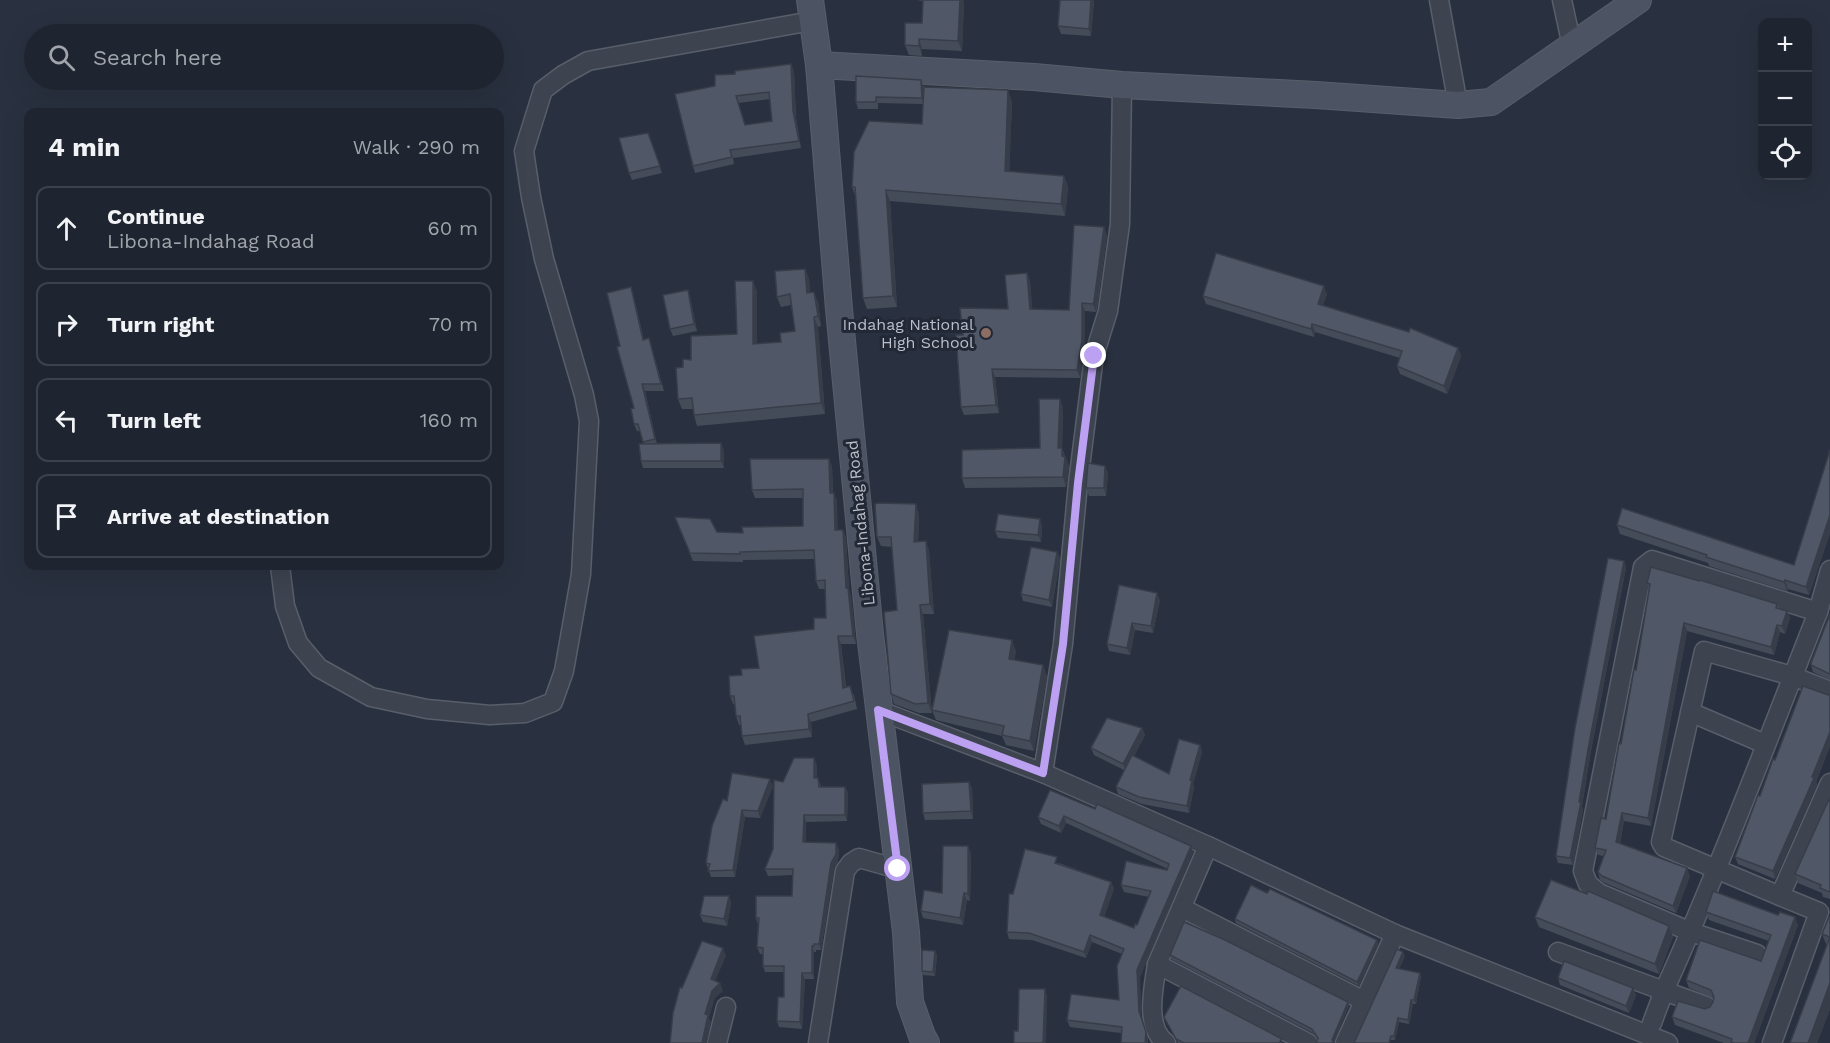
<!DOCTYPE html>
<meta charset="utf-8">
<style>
body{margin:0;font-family:"Work Sans",sans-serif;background:#272d38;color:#f1f3f6}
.controls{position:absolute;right:18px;top:18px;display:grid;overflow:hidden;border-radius:12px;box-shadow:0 6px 24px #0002}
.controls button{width:54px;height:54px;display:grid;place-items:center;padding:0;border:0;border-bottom:2px solid #3c424c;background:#1f2530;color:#f1f3f6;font:30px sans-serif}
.stop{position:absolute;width:18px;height:18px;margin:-14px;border:4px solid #bca0f2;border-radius:50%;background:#fff}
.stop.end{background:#bca0f2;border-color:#fff;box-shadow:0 2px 6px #0008}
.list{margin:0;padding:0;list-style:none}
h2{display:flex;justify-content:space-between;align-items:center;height:78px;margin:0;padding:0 24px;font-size:26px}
h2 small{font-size:20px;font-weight:400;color:#a1a5ab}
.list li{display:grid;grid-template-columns:39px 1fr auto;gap:18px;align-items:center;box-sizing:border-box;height:84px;margin:0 12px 12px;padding:0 12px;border:2px solid #3c424c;border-radius:12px}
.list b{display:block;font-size:22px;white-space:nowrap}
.list p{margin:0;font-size:20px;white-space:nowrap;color:#a1a5ab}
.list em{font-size:20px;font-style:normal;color:#a1a5ab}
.icon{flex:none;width:33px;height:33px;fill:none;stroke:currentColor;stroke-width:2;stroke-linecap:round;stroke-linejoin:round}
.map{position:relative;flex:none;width:1830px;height:1043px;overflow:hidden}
.search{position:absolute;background:#1f2530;box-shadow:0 6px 24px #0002;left:24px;top:24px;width:480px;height:66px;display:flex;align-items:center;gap:15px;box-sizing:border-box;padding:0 21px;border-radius:33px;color:#a1a5ab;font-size:22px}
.panel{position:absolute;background:#1f2530;box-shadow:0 6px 24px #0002;left:24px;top:108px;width:480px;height:462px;border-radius:12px}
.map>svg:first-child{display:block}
</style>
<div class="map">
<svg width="1830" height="1043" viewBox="0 0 1830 1043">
<rect width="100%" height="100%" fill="#293140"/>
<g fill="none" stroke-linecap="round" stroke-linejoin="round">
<!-- minor casing -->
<g stroke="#585f6a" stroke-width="21">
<g id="minor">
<path d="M1439,0L1458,105"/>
<path d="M1562,0L1572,46"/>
<path d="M280,566L285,606L298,643L319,668L371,697L427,709L490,715L525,713L553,702L564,671L581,574L589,421L584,395L544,259L531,197L524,151L543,90L563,75L588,61L812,21"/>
<path d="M1818,612L1830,570"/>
<path d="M1830,691L1792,676L1704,651L1661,842L1664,847L1780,896L1830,783"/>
<path d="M878,710L1043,773L1208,846L1395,934L1668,1043"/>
<path d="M1690,712L1765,744"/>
<path d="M1043,773L1063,644L1078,483L1094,356L1108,311L1120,224L1122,85"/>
<path d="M1208,846L1157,964L1308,1043"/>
<path d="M1182,908L1364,1001"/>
<path d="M1558,952L1664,991C1720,867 1768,739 1818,612L1652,560L1643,567L1583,871L1588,884L1599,893L1691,932L1757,954"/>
<path d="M1157,964C1154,986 1144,1027 1166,1043"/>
<path d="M1652,1023L1664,991L1706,1006"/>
<path d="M717,1043L726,1007"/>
<path d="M818,1043L845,871L851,863L859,858L898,869"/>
<path d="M1345,1043L1395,934"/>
<path d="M1772,1043L1819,912L1780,896"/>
</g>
</g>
<!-- secondary casing -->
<g stroke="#585f6a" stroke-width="28">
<g id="secondary">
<path d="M810,0L819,65L839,309L870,634L906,932L910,1002L922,1036L926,1043"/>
<path d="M819,65L1034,77L1122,85L1316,95L1458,105L1491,102L1638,0"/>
</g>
</g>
<!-- minor -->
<use href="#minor" stroke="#3d4450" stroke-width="18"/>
<!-- secondary -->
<use href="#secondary" stroke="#4c5362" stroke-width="26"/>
</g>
<!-- wall -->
<g fill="#454c59" fill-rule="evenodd">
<path d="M917,0H963L964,3L962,51L922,49V56L909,55L905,45L922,23L923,1Z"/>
<path d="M1094,0L1091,36L1061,34L1058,26Z"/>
<path d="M791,64L794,72L796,118L801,148L733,158L734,164L695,173L693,166L715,86L735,74ZM770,99L772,121L745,125L738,103Z"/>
<path d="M921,80L923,86L1012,101L1009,172L1064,176L1068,187L1065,216L890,201L897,307L867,309L863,298L856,198L852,187L922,124L923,104L878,103V109H858L856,102Z"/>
<path d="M648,133L662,173L632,180L629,173Z"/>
<path d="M1107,235L1097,309L1096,312L1085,311V349L1080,378L995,377L999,413L964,415L961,407L1008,309L1027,273L1030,281L1032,309L1069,310Z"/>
<path d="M805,269L809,279L810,292L818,302L821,326L818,327L825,414L697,426L694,415L693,409H682L678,399L683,367L691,360L737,334L757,291V344L781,342L795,331L791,305L781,307L777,297Z"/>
<path d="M688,290L690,297L697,331L673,336L670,329Z"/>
<path d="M633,294L644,340L651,345L664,391H645L657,444L724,450V468H643L641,461L644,444L640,431H637L634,424Z"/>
<path d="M1327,294L1323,305L1458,348L1461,356L1447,394L1400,374L1397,366L1400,358L1315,332L1314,337L1206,304L1203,296Z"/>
<path d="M1060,399L1063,409L1062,448L1069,466L1066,487L965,488L962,478L1040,448Z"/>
<path d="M1830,450V533L1809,595L1788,589L1787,591L1709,566L1708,563L1620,534L1617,525L1794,565Z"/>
<path d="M829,459L832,467L833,493L837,501V530H843L846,538L849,589L851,596L856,644H841L846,687L854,695L857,709L811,722L812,737L745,745L742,736L741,725H739L736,716L735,704H733L730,696L742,675L759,668L814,629L826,618L825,589H819L816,581L815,559L743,560V562L693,561L678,526L717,532L743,533L803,526V498H755L752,490Z"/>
<path d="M1108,473L1106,496H1089L1086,488Z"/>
<path d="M919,514L918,542L926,541L929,551L934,614H923L932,713H919L894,704L891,694L897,610L892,547L881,546L877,537Z"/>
<path d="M1042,526L1041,542L998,538L995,531Z"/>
<path d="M1057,552L1060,559L1052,607L1023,601L1021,594Z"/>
<path d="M1624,561L1626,568L1591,751L1582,806L1583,810L1573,865L1558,863L1556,856Z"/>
<path d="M1647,583L1777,604L1779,608L1787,611L1790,618L1785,634L1780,632L1774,655L1687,631L1651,826L1624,821L1620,844L1690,876L1676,913L1605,883L1600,880L1598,872L1604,856L1598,855L1595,848L1606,819L1636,670L1649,589Z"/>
<path d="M1160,600L1153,633L1135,630L1130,655L1109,651L1107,644Z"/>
<path d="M1830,614V680L1813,672L1811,665Z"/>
<path d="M1016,651L1014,660L1047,676L1034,751L1006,745L1002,736L936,720L932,710Z"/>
<path d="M1830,694V746L1816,782L1817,785L1775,879L1738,864L1735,857L1775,760L1828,695Z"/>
<path d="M1142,728L1145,735L1134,756L1169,774L1200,745L1202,752L1193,784L1194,787L1189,813L1142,804L1118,794L1116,787L1124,770L1094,755L1091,748Z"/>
<path d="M817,765V778H818L821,787H845L848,793L847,821L806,822V842L839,850L838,861L834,869L821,950H816V952H814V979H805L802,1029L779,1027L777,1021L784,997V972H765L763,966V954H760L757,947L758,924L756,918L792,896L793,875L768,876L765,869L773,849L783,782Z"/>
<path d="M969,782L972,789L973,819L925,820L923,813Z"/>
<path d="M773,786L760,818L745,817L735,877H711L706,863L727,801Z"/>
<path d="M1830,797V899L1823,897L1822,893L1798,883L1795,874Z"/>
<path d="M1095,809L1191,846L1193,852L1140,977L1141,1018L1148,1039V1043H1121V1033L1070,1027L1067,1020L1119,1000L1122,954L1092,942L1086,958L1032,940L1009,939L1007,932L1013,894L1059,863L1111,882L1114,889L1104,916L1134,928L1137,925L1149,897L1124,892L1121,885L1167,870L1168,869L1066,823L1061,833L1041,824L1038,817Z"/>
<path d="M971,853L970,901L967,900L963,925L923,918L921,911L942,893Z"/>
<path d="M1267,893L1377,940L1378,944L1359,986L1236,923L1235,919Z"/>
<path d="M729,896L731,903L727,926L703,922L700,915Z"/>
<path d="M1706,912L1798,925L1754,1043H1724L1675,1025L1672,1017L1705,1009L1710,1007L1713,1002L1714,998L1689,988L1686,980L1761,961L1769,941L1709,920Z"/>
<path d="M1535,917L1669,926L1673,937L1659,974L1539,927Z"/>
<path d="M1830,918V1009L1817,1043H1790L1827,946L1822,934Z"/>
<path d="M935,951L937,955L935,976L923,975L922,971Z"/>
<path d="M1170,955L1348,1002L1349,1006L1317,1039L1313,1033L1171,959Z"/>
<path d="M1405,956L1399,969L1421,976L1416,1004H1413L1409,1024L1399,1022L1395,1040H1392L1354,1043Z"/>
<path d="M1558,978L1633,988L1636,995L1629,1013L1560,985Z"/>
<path d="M1164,1017L1283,1043H1178Z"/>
</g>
<!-- shaded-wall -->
<g fill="#383e49">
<path d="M960,0H963L964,3L962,51L958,41Z"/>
<path d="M1091,0H1094L1091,36L1089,29Z"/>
<path d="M919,39L922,49V56L919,46Z"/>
<path d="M791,64L794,72L796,118L801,148L799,141L793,111Z"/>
<path d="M921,80L923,86L924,104L922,98Z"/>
<path d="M1008,90L1012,101L1009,182L1005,171Z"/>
<path d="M1064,176L1068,187L1065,216L1061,204Z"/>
<path d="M886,190L890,201L897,307L893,296Z"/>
<path d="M1104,227L1107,235L1096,312L1093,304Z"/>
<path d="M805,269L809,279L811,303L807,293Z"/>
<path d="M1027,273L1030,281L1033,317L1030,309Z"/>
<path d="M753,281L757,291V354L753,344Z"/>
<path d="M1324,286L1327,294L1321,312L1318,304Z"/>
<path d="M631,287L633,294L646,347L643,340Z"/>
<path d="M688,290L690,297L697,331L694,324Z"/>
<path d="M814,292L818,302L821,326L818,316Z"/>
<path d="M1082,303L1085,311V349L1080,378L1077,370Z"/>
<path d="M814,317L818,327L825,414L821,403Z"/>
<path d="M1312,324L1315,332L1314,337L1311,329Z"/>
<path d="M1458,348L1461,356L1447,394L1444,386Z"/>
<path d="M992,369L995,377L999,413L996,405Z"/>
<path d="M642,384L645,391L657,446L655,439Z"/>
<path d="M1060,399L1063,409L1062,448L1069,466L1066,487L1063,477L1058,448Z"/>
<path d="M721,443L724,450V468L721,461Z"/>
<path d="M829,459L832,467L833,501L830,493Z"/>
<path d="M1105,466L1108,473L1106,496L1104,488Z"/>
<path d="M834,493L837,501L838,538L835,530Z"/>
<path d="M916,504L919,514L918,552L914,542Z"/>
<path d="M1830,515V533L1809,595L1806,587Z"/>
<path d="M1040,519L1042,526L1041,542L1038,535Z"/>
<path d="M843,530L846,538L849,589L851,596L856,644L853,636L846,588Z"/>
<path d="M926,541L929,551L934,614L930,604Z"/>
<path d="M1057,552L1060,559L1052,607L1049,600Z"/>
<path d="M1624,561L1626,568L1591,751L1582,806L1583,810L1573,865L1570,858L1589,744Z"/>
<path d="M1785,580L1788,589L1787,591L1784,582Z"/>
<path d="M1157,593L1160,600L1153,633L1151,626Z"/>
<path d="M920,605L923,614L932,713L928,703Z"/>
<path d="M1787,611L1790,618L1785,634L1782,626Z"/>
<path d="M1132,623L1135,630L1130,655L1127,648Z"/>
<path d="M1684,623L1687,631L1651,826L1648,818Z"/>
<path d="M1777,625L1780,632L1774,655L1771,647Z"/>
<path d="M838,636L841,644L846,696L843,688Z"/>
<path d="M1012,640L1016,651L1013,669L1009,659Z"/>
<path d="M1043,665L1047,676L1034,751L1030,741Z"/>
<path d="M808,714L811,722L812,737L809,729Z"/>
<path d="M1142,728L1145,735L1126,771L1123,764Z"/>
<path d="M1830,732V746L1816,782L1817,785L1775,879L1773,871Z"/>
<path d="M1200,745L1202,752L1193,784L1194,787L1189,813L1187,806L1190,780Z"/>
<path d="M814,758L817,765V785L814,778Z"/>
<path d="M770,779L773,786L760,818L758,811Z"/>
<path d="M969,782L972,789L973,819L971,811Z"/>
<path d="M845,787L848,793L847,821L845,815Z"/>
<path d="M742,810L745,817L735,877L733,870Z"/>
<path d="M1622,813L1624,821L1619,850L1616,842Z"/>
<path d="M804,815L806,822V849L803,842Z"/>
<path d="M1064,816L1066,823L1061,833L1059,826Z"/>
<path d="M836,843L839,850L838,861L834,869L821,950L819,944L831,863Z"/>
<path d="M968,846L971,853L970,901L968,894Z"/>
<path d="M1191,846L1193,852L1140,977L1141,1018L1148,1039V1043H1145L1139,1011L1137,970Z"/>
<path d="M1687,868L1690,876L1676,913L1673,906Z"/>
<path d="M1111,882L1114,889L1103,921L1100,915Z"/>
<path d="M964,893L967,900L963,925L960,918Z"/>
<path d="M729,896L731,903L727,926L724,919Z"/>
<path d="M1795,917L1798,925L1754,1043H1748Z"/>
<path d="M1669,926L1673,937L1659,974L1655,964Z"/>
<path d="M1090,935L1092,942L1086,958L1084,952Z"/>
<path d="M1377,940L1378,944L1359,986L1357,982Z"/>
<path d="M812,946L814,952V979L812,973Z"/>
<path d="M723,948L726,956L713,986L711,979Z"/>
<path d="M935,951L937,955L935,976L933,972Z"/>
<path d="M1403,952L1405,956L1398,972L1396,968Z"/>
<path d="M802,973L805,979L802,1029L800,1022Z"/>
<path d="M1420,973L1421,976L1416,1004L1414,1000Z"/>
<path d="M720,983L723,991L715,998L709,1018L711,1022L707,1043H702L705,1014L712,991Z"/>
<path d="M1830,983V1009L1817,1043H1808Z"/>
<path d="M1633,988L1636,995L1629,1013L1626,1006Z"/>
<path d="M1045,989L1047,996L1046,1043H1043Z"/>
<path d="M1411,1000L1413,1004L1409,1024L1408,1020Z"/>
<path d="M1348,1002L1349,1006L1334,1043L1332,1040Z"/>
<path d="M1398,1018L1399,1022L1395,1040L1394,1036Z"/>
</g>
<!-- building -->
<g fill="#505868" stroke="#383e49" stroke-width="1.5" fill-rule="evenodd">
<path d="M923,0H960L958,41L919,39V46L905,45V23H922Z"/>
<path d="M1060,0H1091L1089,29L1058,26Z"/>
<path d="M791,64L793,111L799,141L730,150L732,157L693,166L675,94L715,86V75L735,74V71ZM769,92L772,121L745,125L736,96Z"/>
<path d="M856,76L921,80L922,98L876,97V102H856Z"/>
<path d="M924,87L1008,90L1005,171L1064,176L1061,204L886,190L893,296L863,298L855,187H852L854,152L869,121L922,124Z"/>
<path d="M648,133L660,166L629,173L619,138Z"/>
<path d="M1074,225L1104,227L1094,301L1093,304L1082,303V341L1077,370L992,369L996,405L961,407L956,335H963L960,308L1008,309L1005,275L1027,273L1030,309L1069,310Z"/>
<path d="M1216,253L1324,286L1318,304L1409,332L1410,328L1458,348L1444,386L1397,366L1402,351L1312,324L1311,329L1203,296Z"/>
<path d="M805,269L807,293L814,292L818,316L814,317L821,403L694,415L692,398L678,399L676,368L683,367V359L691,360V336L737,334L735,281H753V344L781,342L780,333L795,331L790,294L777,297L775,271Z"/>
<path d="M631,287L643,340L649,338L661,384H642L655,439L643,442L638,424H634L631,409L634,408L617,347L620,346L607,293Z"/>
<path d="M688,290L694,324L670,329L663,295Z"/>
<path d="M1039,399H1060L1058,448H1062V456L1065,457L1063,477L962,478V450L1040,448Z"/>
<path d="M721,443V461H641L639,444Z"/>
<path d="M1830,450V515L1806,587L1785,580L1784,582L1706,557L1707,555L1617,525L1622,508L1794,565Z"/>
<path d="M750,459H829L830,493H834L835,530H843L846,588H848L853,636H838L843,688L850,686L854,701L808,714L809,729L742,736L740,716H736L734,696H730L729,676L742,675L741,669L759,668L754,636L814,629V618H826L825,580L816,581L814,550L740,552V554L690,553L675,517L710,519L717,532L743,533L742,527L803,526V489L752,490Z"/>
<path d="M1088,463L1105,466L1104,488H1086Z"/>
<path d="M878,503L916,504L914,542L926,541L930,604L920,605L928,703L915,704L891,694L884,612L897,610L891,537H877L875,504Z"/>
<path d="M998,514L1040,519L1038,535L995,531Z"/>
<path d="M1031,547L1057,552L1049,600L1021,594Z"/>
<path d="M1608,558L1624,561L1589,744L1579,802H1581L1570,858L1556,856L1575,728Z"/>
<path d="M1651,567L1699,581L1700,580L1777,604L1776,608L1787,611L1782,626L1777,625L1771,647L1684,623L1648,818L1622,813L1616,842L1687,868L1673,906L1602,876L1598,872L1606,850L1595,848L1601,818L1606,819L1619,743L1621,744L1634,669L1636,670L1650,584L1647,583Z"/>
<path d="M1119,585L1157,593L1151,626L1132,623L1127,648L1107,644Z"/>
<path d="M1830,614V674L1811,665V663Z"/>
<path d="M949,630L1012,640L1009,659L1043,665L1030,741L1002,735L1004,726L932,710Z"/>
<path d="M1803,686L1828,695L1830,694V732L1812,777L1814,778L1773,871L1735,857L1758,795L1760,796L1773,759L1775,760Z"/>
<path d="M1107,718L1142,728L1123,764L1091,748Z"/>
<path d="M1179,739L1200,745L1190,780H1192L1187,806L1139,797L1116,787L1132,755L1169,774Z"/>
<path d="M794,758H814V778H818L819,787H845V815H804L803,842L836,843V854L831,863L819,944H814V946H812V973H802L800,1022L777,1021L778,997H784V966H763V948L757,947L759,918H756V896H792L793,869H765L773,849L774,780L783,782Z"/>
<path d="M732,773L770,779L758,811L742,810L733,870L708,871L710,864L706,863L712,826L723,799L727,801Z"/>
<path d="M969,782L971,811L923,813L922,784Z"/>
<path d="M1050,790L1095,809L1097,804L1191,846L1137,970L1139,1011L1146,1032L1145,1043H1121L1122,1027L1067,1020L1071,994L1119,1000L1117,966L1124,949L1090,935L1084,952L1029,933L1007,932L1009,894H1013L1025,849L1057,857L1055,863L1111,882L1100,915L1134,928L1135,924L1137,925L1151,891L1121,885L1126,861L1167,870L1169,864L1064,816L1059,826L1038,817Z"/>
<path d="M1830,797V892L1820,888L1821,885L1795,874Z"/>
<path d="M943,846H968V894L964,893L960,918L921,911L924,890L942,893Z"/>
<path d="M1551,880L1587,894L1588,891L1669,926L1655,964L1535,917Z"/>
<path d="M1251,885L1267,893L1270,889L1377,940L1357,982L1235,919Z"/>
<path d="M1713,891L1778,915L1780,912L1795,917L1748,1043H1734L1731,1042L1732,1039L1672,1017L1678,1001L1705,1009L1710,1007L1713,1002L1714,997L1711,990L1686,980L1700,940L1761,961L1771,935L1706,912Z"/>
<path d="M704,896H729L724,919L700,915Z"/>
<path d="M1829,917L1830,918V983L1808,1043H1790L1830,937L1822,934Z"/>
<path d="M1184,922L1225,940L1348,1002L1332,1040L1334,1043H1316L1318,1038L1312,1029L1170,955Z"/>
<path d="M702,941L723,948L711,979L720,983L712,991L705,1014L708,1015L702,1043H670L673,1013L680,987L682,988Z"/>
<path d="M1397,949L1403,952L1396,968L1420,973L1414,1000H1411L1408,1020L1398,1018L1394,1036H1391L1389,1043H1354Z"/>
<path d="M922,950L935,951L933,972L922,971Z"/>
<path d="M1564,961L1633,988L1626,1006L1558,978Z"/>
<path d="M1181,986L1282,1039L1279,1043H1184L1176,1039L1164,1017Z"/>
<path d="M1019,989H1045L1043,1043H1014V1031H1018Z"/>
</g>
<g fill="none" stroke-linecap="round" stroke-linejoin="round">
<!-- route -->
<path stroke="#bca0f2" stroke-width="8" d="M898,869L878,710L1043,773L1063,644L1078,483L1094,356"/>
</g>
<!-- markers -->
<circle fill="#8d6e63" stroke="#222835" stroke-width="2" cx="986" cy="333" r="6"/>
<g text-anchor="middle" stroke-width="6" stroke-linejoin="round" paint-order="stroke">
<!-- poi labels -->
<g font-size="16" fill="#babfca" stroke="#222835" text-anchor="end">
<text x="974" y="330">Indahag National<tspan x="974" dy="18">High School</tspan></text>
</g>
<!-- street labels -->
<g font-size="16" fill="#babfca" stroke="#222835">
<text transform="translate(860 523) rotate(-96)" y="6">Libona-Indahag Road</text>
</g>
</g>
</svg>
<div class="controls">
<button>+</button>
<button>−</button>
<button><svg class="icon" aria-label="locate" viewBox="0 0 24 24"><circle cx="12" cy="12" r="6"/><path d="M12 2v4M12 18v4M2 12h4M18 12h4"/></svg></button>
</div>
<div class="stop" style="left:898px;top:869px"></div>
<div class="stop end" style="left:1094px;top:356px"></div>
<div class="search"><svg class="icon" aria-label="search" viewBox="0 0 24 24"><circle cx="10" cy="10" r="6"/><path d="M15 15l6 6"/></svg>Search here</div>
<section class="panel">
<h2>4 min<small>Walk · 290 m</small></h2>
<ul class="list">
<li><svg class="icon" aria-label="ahead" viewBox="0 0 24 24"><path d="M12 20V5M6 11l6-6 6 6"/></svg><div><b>Continue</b><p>Libona-Indahag Road</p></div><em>60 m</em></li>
<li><svg class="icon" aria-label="right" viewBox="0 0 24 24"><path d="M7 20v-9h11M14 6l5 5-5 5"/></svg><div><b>Turn right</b></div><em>70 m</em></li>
<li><svg class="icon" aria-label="left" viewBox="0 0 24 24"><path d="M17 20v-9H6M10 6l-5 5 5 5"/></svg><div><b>Turn left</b></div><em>160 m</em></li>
<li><svg class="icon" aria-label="arrive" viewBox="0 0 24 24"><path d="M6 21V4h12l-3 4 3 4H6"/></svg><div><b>Arrive at destination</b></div></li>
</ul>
</section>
</div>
